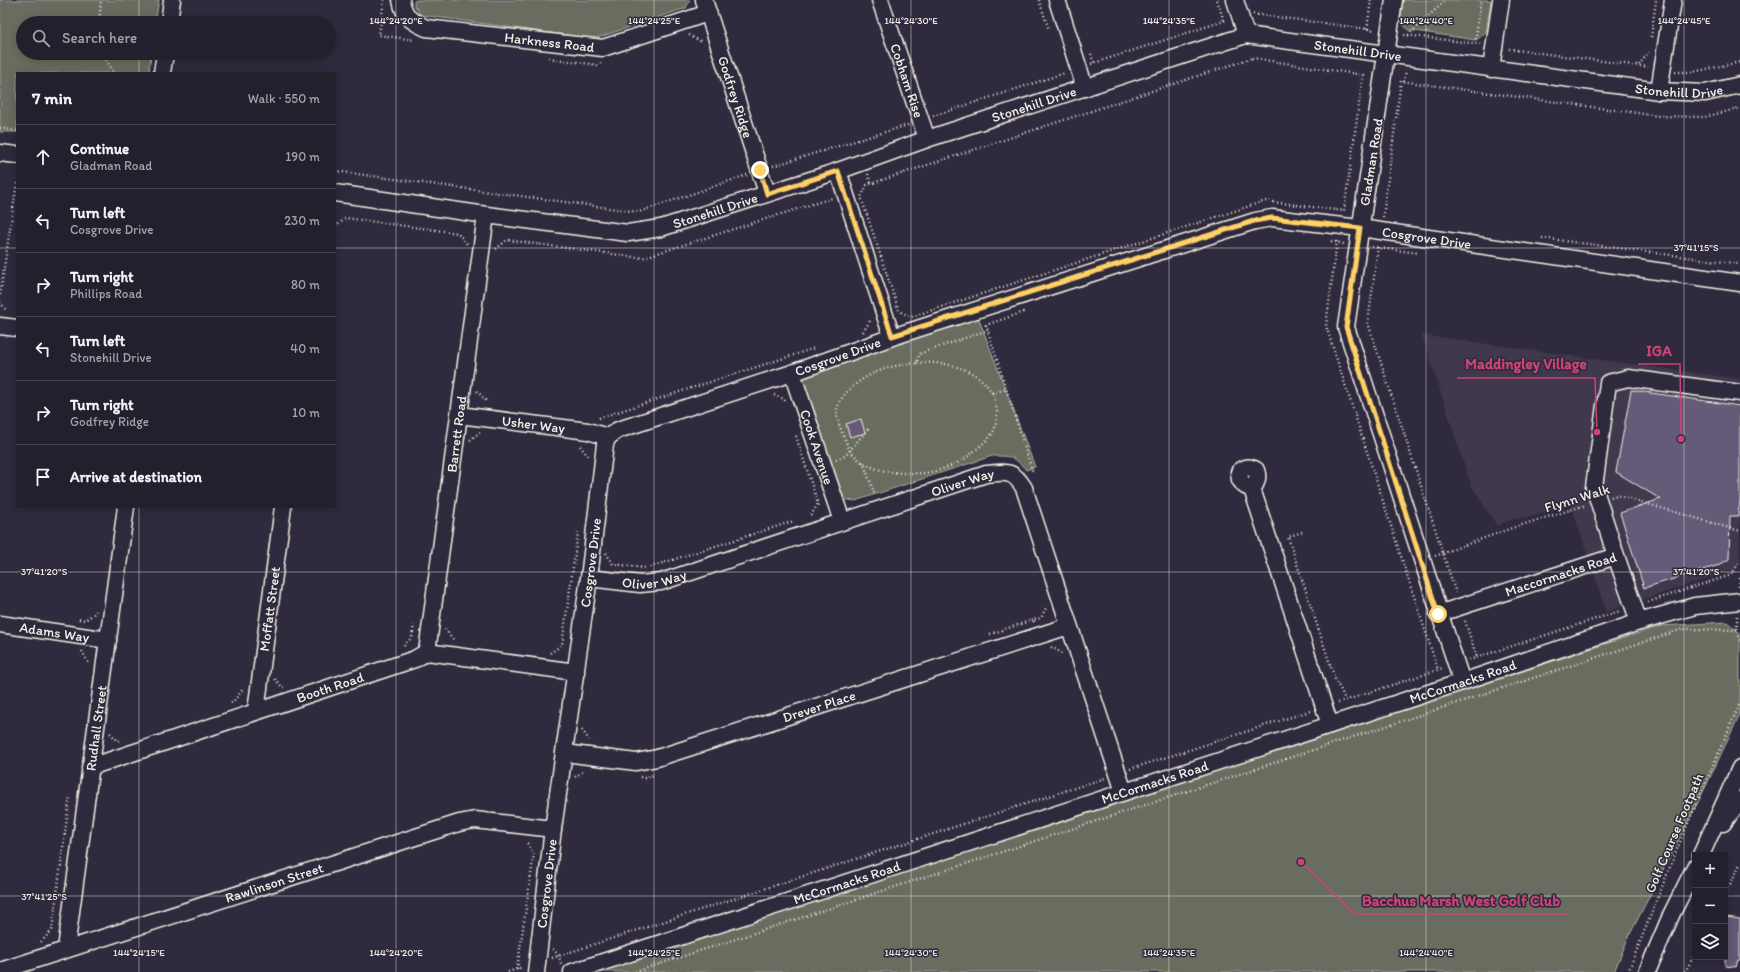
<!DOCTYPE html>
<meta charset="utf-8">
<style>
body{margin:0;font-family:Itim,sans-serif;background:#2f2d3a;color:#f1f3f6}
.controls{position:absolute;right:12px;bottom:12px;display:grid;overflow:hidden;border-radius:0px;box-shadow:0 2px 10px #0003}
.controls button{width:36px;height:36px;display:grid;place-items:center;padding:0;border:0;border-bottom:1px solid #403e4a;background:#23202e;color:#f1f3f6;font:20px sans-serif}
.stop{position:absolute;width:12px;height:12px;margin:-9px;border:3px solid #ffd166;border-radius:50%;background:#fff}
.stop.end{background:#ffd166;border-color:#fff;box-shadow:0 1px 4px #0008}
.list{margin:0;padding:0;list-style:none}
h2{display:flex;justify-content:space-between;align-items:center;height:52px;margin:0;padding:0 16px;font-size:17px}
h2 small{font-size:13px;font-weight:400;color:#a3a3aa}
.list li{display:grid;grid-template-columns:26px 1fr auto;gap:12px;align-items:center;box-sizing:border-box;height:64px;padding:0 16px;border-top:1px solid #403e4a}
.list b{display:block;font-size:15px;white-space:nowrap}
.list p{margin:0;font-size:13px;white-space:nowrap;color:#a3a3aa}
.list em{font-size:13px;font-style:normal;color:#a3a3aa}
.icon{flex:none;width:22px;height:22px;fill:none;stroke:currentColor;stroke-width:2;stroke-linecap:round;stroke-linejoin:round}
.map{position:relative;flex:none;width:1740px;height:972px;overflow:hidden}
.search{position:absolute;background:#23202e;box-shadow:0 2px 10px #0003;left:16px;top:16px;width:320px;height:44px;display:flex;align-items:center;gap:10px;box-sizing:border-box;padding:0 14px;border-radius:22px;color:#a3a3aa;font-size:15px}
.panel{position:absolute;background:#23202e;box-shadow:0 2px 10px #0003;left:16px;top:72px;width:320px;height:436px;border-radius:0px}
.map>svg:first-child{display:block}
</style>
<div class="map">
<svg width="1740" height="972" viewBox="0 0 1740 972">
<rect width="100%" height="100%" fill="#2f2a3d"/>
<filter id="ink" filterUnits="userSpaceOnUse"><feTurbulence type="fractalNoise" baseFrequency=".025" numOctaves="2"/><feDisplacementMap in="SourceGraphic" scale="8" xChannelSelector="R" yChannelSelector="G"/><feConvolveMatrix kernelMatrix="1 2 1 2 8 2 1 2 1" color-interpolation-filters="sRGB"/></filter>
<g filter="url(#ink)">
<!-- built -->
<path fill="#3f384e" d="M1422,335L1740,379V564L1735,569L1606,612L1571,504L1531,517L1513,519L1497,526L1471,485Z"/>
<!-- green -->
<g fill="#686d5f" stroke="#aeafa4">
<path d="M0,0H159L155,23H23V53H151L149,73H17V132H0Z"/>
<path d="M417,0H690L686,8L594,39L421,15L414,5V1Z"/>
<path d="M1403,0H1491L1486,33L1476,40L1408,30L1400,21Z"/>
<path d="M977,314L1035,467L1026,470C1014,456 1010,456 992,456L855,501L843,499L839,495L801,386L802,375Z"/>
<path d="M1727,622L1740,633V714L1705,788L1629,936L1614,972H596L1661,626Z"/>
</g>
<!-- building -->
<g fill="#655a77" stroke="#f4f1e8">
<path d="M1631,390L1740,406V501L1738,516H1730L1729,559L1719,565L1644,588L1620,513L1660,499L1616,472Z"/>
<path d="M861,419L865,433L850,437L846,424Z"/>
<path d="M1727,917L1740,919V960H1738L1736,967L1725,966V930Z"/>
</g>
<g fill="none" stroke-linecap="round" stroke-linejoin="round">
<!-- minor casing -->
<g stroke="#f4f1e8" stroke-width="19">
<g id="minor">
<path id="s1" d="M401,0C404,17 411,21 426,28L603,48L708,13"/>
<path id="s2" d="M704,0L767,193"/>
<path id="s3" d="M880,0L927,139"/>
<path d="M1057,0L1085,88"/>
<path d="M1235,0L1246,35"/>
<path d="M1394,0L1346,327L1462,682"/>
<path d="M169,23L172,0"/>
<path d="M1491,69L1501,0"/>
<path d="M162,73L165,53"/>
<path d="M1659,91L1673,0"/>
<path d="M0,153L17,155"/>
<path d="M838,171L892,337"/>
<path id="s4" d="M335,193L486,215L628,233L661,228L838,171L927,139L1246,35L1659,91L1705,93L1740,85"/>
<path d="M0,326L17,328"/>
<path id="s5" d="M792,373L842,521"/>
<path id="s6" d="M459,415L588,431L608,437"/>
<path d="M1252,489C1257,483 1259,478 1256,470C1249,466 1245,467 1239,472L1240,480L1245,486L1252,489L1330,725"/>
<path d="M1616,556L1594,487L1608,383L1628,378L1740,393"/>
<path id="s7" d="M589,578L640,584L661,582L986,474C1007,472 1013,470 1024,488L1124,792"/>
<path id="s8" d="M1438,614L1616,556L1639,622"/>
<path id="s9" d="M0,624L108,640"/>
<path id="s10" d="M427,652L486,215"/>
<path id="s11" d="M256,711L283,507"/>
<path id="s12" d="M565,753L636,762L657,758L1069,626"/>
<path id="s13" d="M90,767L415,659L427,652L576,672"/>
<path d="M1723,823L1740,800"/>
<path d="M1701,855L1740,768"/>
<path id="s14" d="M66,949L126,507"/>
<path id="s15" d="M0,971L459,823L475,820L553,829"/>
<path id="s16" d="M536,972L553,829L589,578L605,444L608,437L618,430L792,373L892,337L1255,221L1272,218L1360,228L1740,283"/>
<path id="s17" d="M572,972L1462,682L1639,622L1695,606L1740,601"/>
<path d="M1647,972L1672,913L1695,867"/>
</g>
</g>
<!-- path -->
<g stroke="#f4f1e8" stroke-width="2.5" stroke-dasharray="1 3" stroke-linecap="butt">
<path d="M384,0L379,35L415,40"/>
<path d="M1039,0L1049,30"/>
<path d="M1217,0L1224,21"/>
<path d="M1253,14L1375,30"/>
<path d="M99,23L101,0"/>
<path d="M1367,29L1371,0"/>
<path d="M689,35L702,42"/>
<path d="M1404,35L1480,44"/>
<path d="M1408,35L1446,0"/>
<path d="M1651,37L1656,0"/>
<path d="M1475,43L1481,0"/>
<path d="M1509,49L1648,67"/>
<path d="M102,53L114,73"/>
<path d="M1091,54L1094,63"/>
<path d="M549,58L597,65L601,63"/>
<path d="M1252,58L1363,75L1344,211L1265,201L911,317L899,311L861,197L867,185Z"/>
<path d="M1091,64L1227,20"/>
<path d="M1639,65L1649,52"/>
<path d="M1675,72H1693L1740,62"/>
<path d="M1404,82L1406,70"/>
<path d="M933,116L1065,73"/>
<path d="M0,128L17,131"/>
<path d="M773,166L908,125"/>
<path d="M335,171L639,212L747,175"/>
<path d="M868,174L871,183"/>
<path d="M1383,217L1401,81L1659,116L1705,117L1740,108"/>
<path d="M335,227L346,218L458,233L467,244"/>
<path d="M1542,238L1740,264"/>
<path d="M1331,241L1344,244"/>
<path d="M1337,241L1326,326L1438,670"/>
<path d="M1372,247L1419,253"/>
<path d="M1378,247L1368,323L1456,593"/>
<path d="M496,249L507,240L642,258L832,198"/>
<path d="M0,295L17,182"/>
<path d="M0,302L7,311"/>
<path d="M1024,312L986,325L1033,473"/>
<path d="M863,332L870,321L869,319"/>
<path d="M917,363C947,360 991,371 996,406C998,413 997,424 994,430C990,439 980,446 973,452C960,464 942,471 924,473C900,474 869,473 853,454C848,449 846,441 843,435C840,427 836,417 837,409C838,402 844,395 848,391C867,372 891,365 917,363L919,354L988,330"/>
<path d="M477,391L487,402"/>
<path d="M992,393L1006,389"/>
<path d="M774,395L784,399L785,401"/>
<path d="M599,418L815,348"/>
<path d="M796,436L818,504L811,515L808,516"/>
<path d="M470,440L480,432"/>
<path d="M580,446L589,457"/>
<path d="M836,459L845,456L869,428"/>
<path d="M863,462L875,495"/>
<path d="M1611,497L1617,495L1740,531"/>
<path d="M1302,532L1288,537L1336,682L1341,690L1345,700"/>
<path d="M606,553L613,564L645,568"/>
<path d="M1435,556L1512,528L1586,505"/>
<path d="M650,567L794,521"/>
<path d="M1739,587L1740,578"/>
<path d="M1648,602L1731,575L1740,562"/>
<path d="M1737,616V630L1740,640"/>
<path d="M79,619L85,620L95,613L96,611"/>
<path d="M1465,621L1477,658"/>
<path d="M1034,622L1033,620L1041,618L1047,606"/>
<path d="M445,629L454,640"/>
<path d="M990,634L1033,620"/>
<path d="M404,646L412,637L414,625"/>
<path d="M1051,647L1062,653"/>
<path d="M82,651L89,664"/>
<path d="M550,653L562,645L578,532"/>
<path d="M1469,660L1620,611"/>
<path d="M275,679L282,687H284"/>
<path d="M231,703L233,702L243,689"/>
<path d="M1338,703L1443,668"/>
<path d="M582,730L589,740"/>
<path d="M110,733L118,741L120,740"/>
<path d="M1130,769L1310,711"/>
<path d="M575,777L584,771"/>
<path d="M640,777L644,778L653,775"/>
<path d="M1725,895L1740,864"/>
<path d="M41,942L52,930L70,796"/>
<path d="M553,949L559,956L561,964"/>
<path d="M552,958L1105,778"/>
<path d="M517,969L534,854L526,841"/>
<path d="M508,972L523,967"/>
<path d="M635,972L1683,629L1737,630"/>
<path d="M1628,972L1680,842L1740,703"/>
<path d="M1685,972L1695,954"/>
</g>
<!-- minor -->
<use href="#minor" stroke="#2f2a3d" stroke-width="16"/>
</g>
</g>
<g fill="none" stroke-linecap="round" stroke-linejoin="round" filter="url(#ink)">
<!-- route -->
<path stroke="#ffd166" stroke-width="5" d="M760,170L767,194L838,171L892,336L1254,221L1272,218L1360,228L1346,327L1438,614"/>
</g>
<!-- ticks -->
<path fill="none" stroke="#f4f1e8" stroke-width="1" stroke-opacity="0.45" d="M139,0V23M396,0V972M654,0V972M911,0V972M1169,0V972M1426,0V972M1684,0V972M139,53V73M0,248H17M335,248H1740M139,507V972M0,572H1740M0,896H1695M1725,896H1740"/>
<g text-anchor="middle" stroke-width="3" stroke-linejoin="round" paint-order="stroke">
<!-- street labels -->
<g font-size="14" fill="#f4f1e8" stroke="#2f2a3d">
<text dy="5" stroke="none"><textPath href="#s1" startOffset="164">Harkness Road</textPath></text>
<text dy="5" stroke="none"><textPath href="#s4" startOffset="1058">Stonehill Drive</textPath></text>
<text dy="5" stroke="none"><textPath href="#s3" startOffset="85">Cobham Rise</textPath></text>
<text dy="5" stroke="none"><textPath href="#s4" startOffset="1382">Stonehill Drive</textPath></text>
<text dy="5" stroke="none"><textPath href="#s2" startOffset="102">Godfrey Ridge</textPath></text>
<text dy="5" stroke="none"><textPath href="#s4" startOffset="722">Stonehill Drive</textPath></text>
<text transform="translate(1371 162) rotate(-81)" y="5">Gladman Road</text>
<text dy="5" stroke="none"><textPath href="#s4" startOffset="386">Stonehill Drive</textPath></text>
<text dy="5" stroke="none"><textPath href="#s16" startOffset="1396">Cosgrove Drive</textPath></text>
<text dy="5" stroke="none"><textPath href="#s16" startOffset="784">Cosgrove Drive</textPath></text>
<text dy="5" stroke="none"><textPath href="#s6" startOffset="75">Usher Way</textPath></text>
<text dy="5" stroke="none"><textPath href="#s10" startOffset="220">Barrett Road</textPath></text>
<text dy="5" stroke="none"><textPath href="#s5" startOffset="78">Cook Avenue</textPath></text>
<text dy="5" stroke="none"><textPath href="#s7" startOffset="390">Oliver Way</textPath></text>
<text transform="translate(1577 498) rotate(-17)" y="5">Flynn Walk</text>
<text dy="5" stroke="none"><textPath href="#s16" startOffset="413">Cosgrove Drive</textPath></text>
<text dy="5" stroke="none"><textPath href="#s7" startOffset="66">Oliver Way</textPath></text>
<text dy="5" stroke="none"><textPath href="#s8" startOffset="129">Maccormacks Road</textPath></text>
<text dy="5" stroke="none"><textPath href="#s11" startOffset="103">Moffatt Street</textPath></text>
<text dy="5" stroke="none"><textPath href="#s9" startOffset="55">Adams Way</textPath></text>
<text dy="5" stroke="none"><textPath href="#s17" startOffset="937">McCormacks Road</textPath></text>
<text dy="5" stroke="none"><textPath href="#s13" startOffset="253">Booth Road</textPath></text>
<text dy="5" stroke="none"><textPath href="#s12" startOffset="263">Drever Place</textPath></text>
<text dy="5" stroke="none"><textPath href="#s14" startOffset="223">Rudhall Street</textPath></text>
<text dy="5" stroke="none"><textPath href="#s17" startOffset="613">McCormacks Road</textPath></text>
<text transform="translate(1674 833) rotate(-67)" y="5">Golf Course Footpath</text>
<text dy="5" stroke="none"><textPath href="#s15" startOffset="288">Rawlinson Street</textPath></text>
<text dy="5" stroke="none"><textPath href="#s17" startOffset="289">McCormacks Road</textPath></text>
<text dy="5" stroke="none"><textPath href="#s16" startOffset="89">Cosgrove Drive</textPath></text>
</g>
</g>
<g font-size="10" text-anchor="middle" fill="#f4f1e8" stroke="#2f2a3d" stroke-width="3" stroke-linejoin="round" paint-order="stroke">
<text x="396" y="24">144°24'20"E</text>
<text x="654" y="24">144°24'25"E</text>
<text x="911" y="24">144°24'30"E</text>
<text x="1169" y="24">144°24'35"E</text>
<text x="1426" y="24">144°24'40"E</text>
<text x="1684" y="24">144°24'45"E</text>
<text x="1696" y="251">37°41'15"S</text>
<text x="44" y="575">37°41'20"S</text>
<text x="1696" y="575">37°41'20"S</text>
<text x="44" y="900">37°41'25"S</text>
<text x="139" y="956">144°24'15"E</text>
<text x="396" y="956">144°24'20"E</text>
<text x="654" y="956">144°24'25"E</text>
<text x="911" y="956">144°24'30"E</text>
<text x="1169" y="956">144°24'35"E</text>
<text x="1426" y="956">144°24'40"E</text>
</g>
<!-- callouts -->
<path fill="none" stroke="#cc4377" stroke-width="1.5" d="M1681 439L1680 364H1638M1597 432L1595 378H1457M1301 862L1355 914H1568"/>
<g fill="#cc4377" stroke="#2f2a3d" stroke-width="1.5">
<circle cx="1681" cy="439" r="4"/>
<circle cx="1597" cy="432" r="4"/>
<circle cx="1301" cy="862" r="4"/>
</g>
<g font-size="15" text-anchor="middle" font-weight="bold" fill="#cc4377" stroke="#2f2a3d" stroke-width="3" stroke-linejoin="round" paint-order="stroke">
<text x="1659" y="356">IGA</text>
<text x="1526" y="369">Maddingley Village</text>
<text x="1461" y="906">Bacchus Marsh West Golf Club</text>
</g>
</svg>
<div class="controls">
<button>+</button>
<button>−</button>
<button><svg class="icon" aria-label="layers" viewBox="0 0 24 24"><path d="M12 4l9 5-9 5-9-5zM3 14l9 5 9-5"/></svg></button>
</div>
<div class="stop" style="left:1438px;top:614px"></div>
<div class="stop end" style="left:760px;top:170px"></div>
<div class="search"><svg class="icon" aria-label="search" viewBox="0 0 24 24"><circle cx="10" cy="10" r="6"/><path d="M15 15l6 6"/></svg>Search here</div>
<section class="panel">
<h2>7 min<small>Walk · 550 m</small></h2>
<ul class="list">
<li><svg class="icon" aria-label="ahead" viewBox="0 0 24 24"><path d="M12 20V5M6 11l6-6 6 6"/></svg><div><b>Continue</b><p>Gladman Road</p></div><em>190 m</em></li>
<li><svg class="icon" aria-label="left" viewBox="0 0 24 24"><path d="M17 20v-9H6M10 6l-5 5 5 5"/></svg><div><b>Turn left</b><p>Cosgrove Drive</p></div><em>230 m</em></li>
<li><svg class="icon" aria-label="right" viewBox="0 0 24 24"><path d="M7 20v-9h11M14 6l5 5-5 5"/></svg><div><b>Turn right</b><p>Phillips Road</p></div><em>80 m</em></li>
<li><svg class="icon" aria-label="left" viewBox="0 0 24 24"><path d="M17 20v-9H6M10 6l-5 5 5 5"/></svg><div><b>Turn left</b><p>Stonehill Drive</p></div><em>40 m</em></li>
<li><svg class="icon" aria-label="right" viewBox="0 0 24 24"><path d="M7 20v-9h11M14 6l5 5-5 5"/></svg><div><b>Turn right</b><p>Godfrey Ridge</p></div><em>10 m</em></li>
<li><svg class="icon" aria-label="arrive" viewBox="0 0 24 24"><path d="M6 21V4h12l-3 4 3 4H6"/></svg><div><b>Arrive at destination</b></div></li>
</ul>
</section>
</div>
